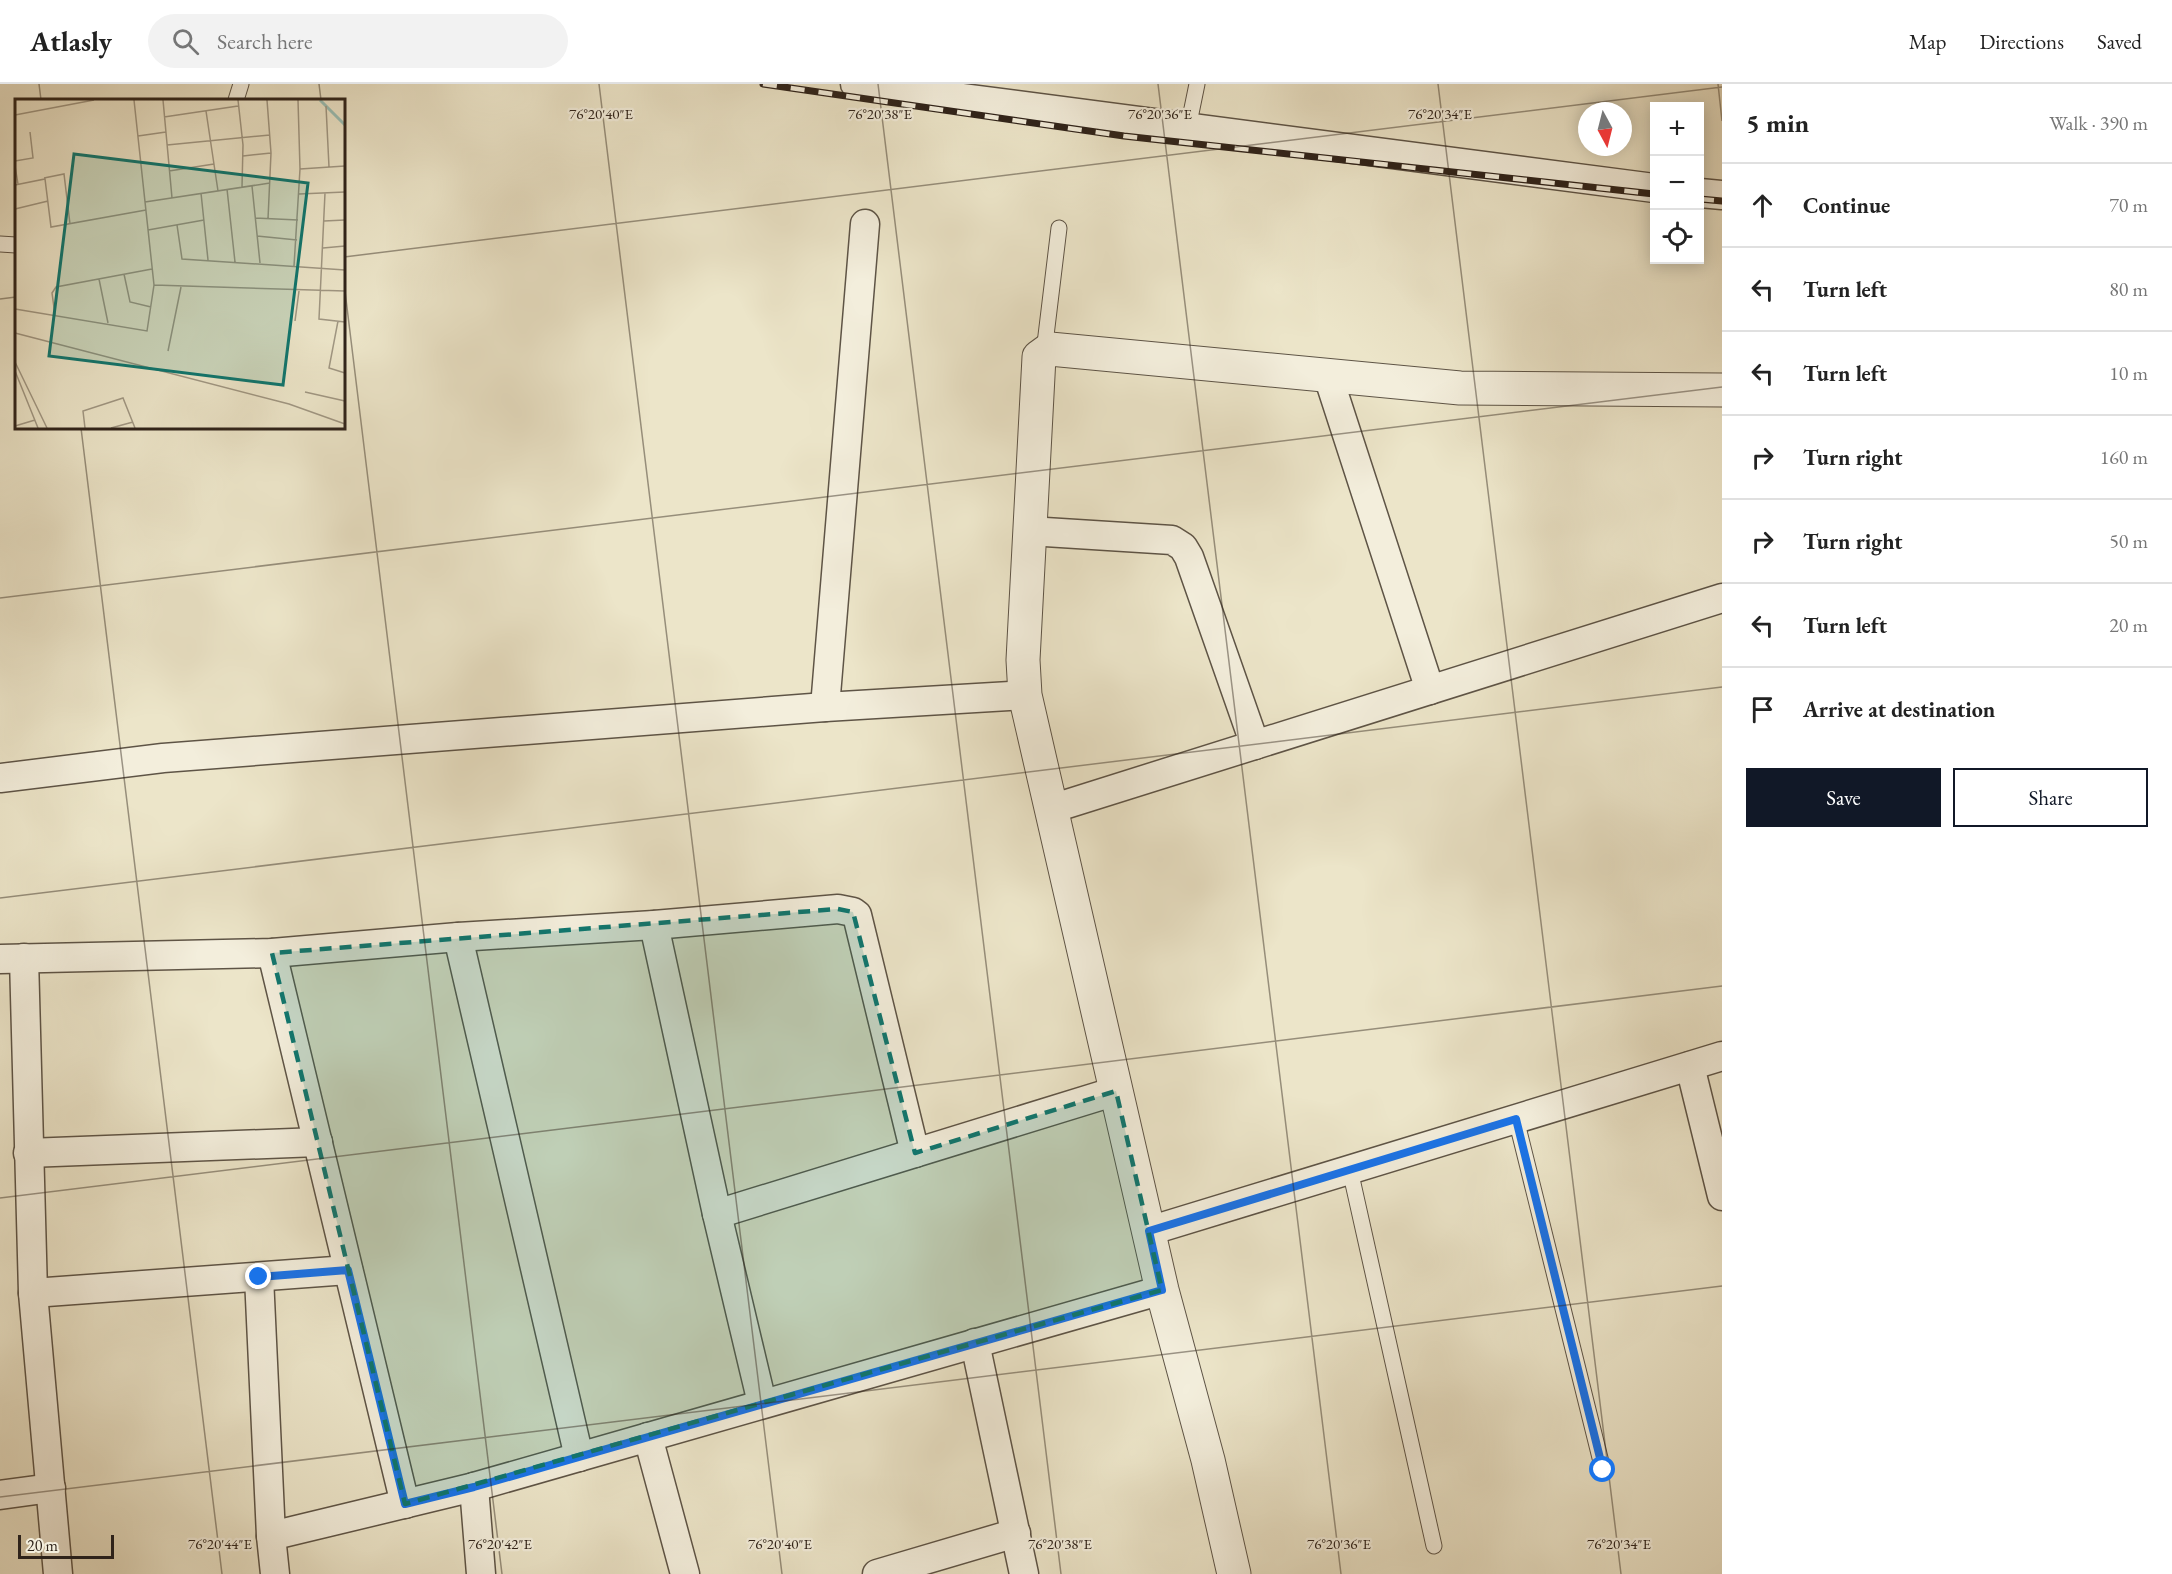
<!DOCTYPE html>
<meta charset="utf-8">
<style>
body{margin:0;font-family:"EB Garamond",serif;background:#f2f2f2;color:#222}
.controls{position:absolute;right:18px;top:18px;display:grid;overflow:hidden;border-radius:0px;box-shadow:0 3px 15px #0003}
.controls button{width:54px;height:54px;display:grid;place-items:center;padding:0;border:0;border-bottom:2px solid #e0e0e0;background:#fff;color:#222;font:30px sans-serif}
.compass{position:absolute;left:1578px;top:18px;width:54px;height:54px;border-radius:50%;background:#fff;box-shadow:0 3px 15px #0003;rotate:173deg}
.scale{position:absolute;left:18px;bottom:15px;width:96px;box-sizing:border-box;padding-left:6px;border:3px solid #2f231a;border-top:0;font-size:16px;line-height:21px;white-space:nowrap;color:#2f231a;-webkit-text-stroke:4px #f3eedc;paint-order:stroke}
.stop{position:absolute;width:18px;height:18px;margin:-14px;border:4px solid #1a73e8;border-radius:50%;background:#fff}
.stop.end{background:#1a73e8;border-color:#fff;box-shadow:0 2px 6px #0008}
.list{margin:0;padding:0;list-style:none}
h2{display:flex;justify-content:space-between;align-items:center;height:78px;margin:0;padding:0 24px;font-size:26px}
h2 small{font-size:20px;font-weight:400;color:#767676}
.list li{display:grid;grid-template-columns:39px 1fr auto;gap:18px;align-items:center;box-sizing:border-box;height:84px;padding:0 24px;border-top:2px solid #e0e0e0}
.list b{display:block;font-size:22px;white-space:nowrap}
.list em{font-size:20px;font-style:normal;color:#767676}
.actions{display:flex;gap:12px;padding:18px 24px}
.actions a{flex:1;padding:14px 0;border:2px solid #111827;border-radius:0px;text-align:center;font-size:21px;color:#111827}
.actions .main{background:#111827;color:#fff}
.icon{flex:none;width:33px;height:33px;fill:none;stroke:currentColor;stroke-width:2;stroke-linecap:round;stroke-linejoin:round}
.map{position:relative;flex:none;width:1722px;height:1490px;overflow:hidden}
header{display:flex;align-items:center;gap:36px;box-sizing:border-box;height:84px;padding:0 30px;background:#fff;border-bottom:2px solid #e0e0e0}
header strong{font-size:28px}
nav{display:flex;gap:33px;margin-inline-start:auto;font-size:21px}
.search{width:420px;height:54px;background:#f2f2f2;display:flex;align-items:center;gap:15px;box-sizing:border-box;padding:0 21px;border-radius:33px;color:#767676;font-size:22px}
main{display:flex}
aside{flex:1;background:#fff}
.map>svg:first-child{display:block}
</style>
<header>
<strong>Atlasly</strong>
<div class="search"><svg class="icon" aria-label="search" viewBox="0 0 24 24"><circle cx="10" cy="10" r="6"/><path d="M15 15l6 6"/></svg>Search here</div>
<nav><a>Map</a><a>Directions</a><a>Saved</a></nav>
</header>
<main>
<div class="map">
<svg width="1722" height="1490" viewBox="0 0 1722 1490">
<rect width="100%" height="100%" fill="#ece5c9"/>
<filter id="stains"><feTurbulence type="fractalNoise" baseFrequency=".00333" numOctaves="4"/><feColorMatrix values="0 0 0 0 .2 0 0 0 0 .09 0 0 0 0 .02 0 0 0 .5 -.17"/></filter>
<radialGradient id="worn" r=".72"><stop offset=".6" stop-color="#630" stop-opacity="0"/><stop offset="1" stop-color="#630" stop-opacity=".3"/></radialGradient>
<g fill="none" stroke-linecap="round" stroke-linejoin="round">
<!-- service casing -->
<g stroke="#5e5446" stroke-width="17">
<g id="service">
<path d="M236,16L241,0"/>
<path d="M1188,44L1197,0"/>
<path d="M0,160L16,161"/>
<path d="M1044,268L1059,144"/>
<path d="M1516,1035L1603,1386"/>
<path d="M1350,1086L1434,1462"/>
</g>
</g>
<!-- minor casing -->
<g stroke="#5e5446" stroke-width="31">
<g id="minor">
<path d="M855,0L1654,104"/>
<path d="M1700,109L1722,111"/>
<path d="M1328,292L1430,606"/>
<path d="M1029,447L1172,456L1183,463L1189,473L1255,661"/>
<path d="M825,623L865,140"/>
<path d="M0,694L163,674L825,623L1025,611"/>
<path d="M1051,725L1722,514"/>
<path d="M654,841L717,1130L762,1319"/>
<path d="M458,853L579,1373"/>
<path d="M272,869L405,1420"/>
<path d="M24,874L33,1209L58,1490"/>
<path d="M0,875L272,869L458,853L654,841L838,825L853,828L857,831L915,1069"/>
<path d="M1690,982L1722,1112"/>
<path d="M28,1069L318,1058"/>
<path d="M717,1130L1116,1007"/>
<path d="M1149,1147L1722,972"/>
<path d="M259,1193L271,1452L275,1490"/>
<path d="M33,1209L348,1186"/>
<path d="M975,1259L1024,1490"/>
<path d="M648,1353L685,1490"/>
<path d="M474,1403L481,1490"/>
<path d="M0,1411L51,1404"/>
<path d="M271,1452L474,1403L1162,1206"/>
<path d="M877,1490L1016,1449"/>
</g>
</g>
<!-- tertiary casing -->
<g stroke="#5e5446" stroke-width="35">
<path id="tertiary" d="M1234,1490L1208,1376L1162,1206L1025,611L1023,576L1039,273L1050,265L1460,304L1722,306"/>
</g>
<!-- service -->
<use href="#service" stroke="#f3eedc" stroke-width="15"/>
<!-- minor -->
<use href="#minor" stroke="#f3eedc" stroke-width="28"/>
<!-- tertiary -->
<use href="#tertiary" stroke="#f3eedc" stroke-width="33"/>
<!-- rail casing -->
<g stroke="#2f231a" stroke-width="7">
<g id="rail">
<path d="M763,0L1124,52L1654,110"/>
<path d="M1700,115L1722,117"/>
</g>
</g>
<!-- rail -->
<use href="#rail" stroke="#f3eedc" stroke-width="4.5" stroke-dasharray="14" stroke-linecap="butt"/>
</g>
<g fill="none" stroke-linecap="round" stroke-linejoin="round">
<!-- route -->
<path stroke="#1a73e8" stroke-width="8" d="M259,1193L348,1186L405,1420L474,1403L1162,1206L1149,1147L1516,1035L1603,1386"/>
</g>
<!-- marked area -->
<path fill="#0f766e" fill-opacity="0.2" stroke="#0f766e" stroke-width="4.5" stroke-dasharray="12 8" stroke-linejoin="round" d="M838,825L853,828L915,1069L1116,1007L1162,1206L405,1420L272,869Z"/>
<!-- ticks -->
<path fill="none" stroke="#2f231a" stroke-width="1.5" stroke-opacity="0.45" d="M39,0L41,16M319,0L321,16M599,0L782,1490M878,0L1061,1490M1158,0L1341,1490M1438,0L1621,1490M1718,0L1722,37M344,173L1722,3M344,199L502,1490M0,215L16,213M81,344L222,1490M0,514L1722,303M0,814L1722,603M0,1114L1722,902M0,1413L1722,1202"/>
<!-- overview -->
<g transform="translate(15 15)">
<rect width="330" height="330" fill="#ece5c9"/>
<path fill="none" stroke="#99bfb5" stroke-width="3" d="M305,1L330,26"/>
<path fill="none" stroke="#a09783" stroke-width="1.5" d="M148,1L157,99M223,1L228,46L227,88M252,1L256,54L253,120M311,7L314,68M191,12L203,92M0,16L79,1M149,18L223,7M123,37L151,33M152,46L255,36M228,57L256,54M0,62L18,59L15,33M0,67L3,85M285,70L330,67M154,72L199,65M29,79L49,75L55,125M0,86L30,80L36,128L131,111M237,87L245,164M212,90L220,163M186,94L193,161M310,94L304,220L330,223M284,95L330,93M130,103L255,84M0,110L33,102M240,119L283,121M309,122L330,121M162,126L167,160L330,171M133,131L189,121M242,137L282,141M308,149L330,147M279,167L285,70L283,1M109,175L115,203L136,208M84,180L93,224M139,186L330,192M0,210L132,232L139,186L119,1M40,216L37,194L41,188L137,170M280,222L284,192M323,222L314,269L330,274M0,234L274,305L330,325M153,252L166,188M0,263L32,329M0,272L23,329M290,293L330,302M0,327L20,321M70,329L68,312L108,299L120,329M96,329L118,323"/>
<path fill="#0f766e" fill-opacity="0.15" stroke="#0f766e" stroke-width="3" d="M59,55L293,84L268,286L34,257Z"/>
<rect width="330" height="330" fill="none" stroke="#2f231a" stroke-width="3"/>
</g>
<g font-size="15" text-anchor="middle" fill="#2f231a" stroke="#f3eedc" stroke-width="4.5" stroke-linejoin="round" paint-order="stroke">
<text x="601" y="35">76°20'40"E</text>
<text x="880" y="35">76°20'38"E</text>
<text x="1160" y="35">76°20'36"E</text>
<text x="1440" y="35">76°20'34"E</text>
<text x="220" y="1465">76°20'44"E</text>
<text x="500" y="1465">76°20'42"E</text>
<text x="780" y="1465">76°20'40"E</text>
<text x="1060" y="1465">76°20'38"E</text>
<text x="1339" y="1465">76°20'36"E</text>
<text x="1619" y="1465">76°20'34"E</text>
</g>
<rect width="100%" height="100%" filter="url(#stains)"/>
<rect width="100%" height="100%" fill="url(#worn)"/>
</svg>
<div class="controls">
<button>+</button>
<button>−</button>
<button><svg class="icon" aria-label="locate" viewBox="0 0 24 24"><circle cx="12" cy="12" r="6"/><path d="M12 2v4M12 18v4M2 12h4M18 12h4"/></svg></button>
</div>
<svg class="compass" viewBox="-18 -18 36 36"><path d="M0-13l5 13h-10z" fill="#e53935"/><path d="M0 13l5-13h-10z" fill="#767676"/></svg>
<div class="scale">20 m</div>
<div class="stop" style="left:1603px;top:1386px"></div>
<div class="stop end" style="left:259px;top:1193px"></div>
</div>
<aside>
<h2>5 min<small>Walk · 390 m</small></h2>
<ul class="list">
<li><svg class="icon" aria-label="ahead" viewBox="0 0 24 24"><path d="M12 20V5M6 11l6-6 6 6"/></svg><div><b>Continue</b></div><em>70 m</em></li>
<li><svg class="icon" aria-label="left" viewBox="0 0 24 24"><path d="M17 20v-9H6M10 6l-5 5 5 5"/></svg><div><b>Turn left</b></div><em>80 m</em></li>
<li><svg class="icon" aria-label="left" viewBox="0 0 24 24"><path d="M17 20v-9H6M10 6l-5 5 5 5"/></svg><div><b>Turn left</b></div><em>10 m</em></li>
<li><svg class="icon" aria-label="right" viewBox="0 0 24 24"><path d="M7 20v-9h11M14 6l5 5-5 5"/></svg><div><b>Turn right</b></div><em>160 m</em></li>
<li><svg class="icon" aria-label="right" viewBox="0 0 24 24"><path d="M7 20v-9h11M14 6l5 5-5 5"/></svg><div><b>Turn right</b></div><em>50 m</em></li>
<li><svg class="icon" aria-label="left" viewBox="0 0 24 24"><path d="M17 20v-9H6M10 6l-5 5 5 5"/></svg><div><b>Turn left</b></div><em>20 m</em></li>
<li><svg class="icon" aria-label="arrive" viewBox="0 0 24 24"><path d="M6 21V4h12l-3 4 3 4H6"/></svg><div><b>Arrive at destination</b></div></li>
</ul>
<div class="actions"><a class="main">Save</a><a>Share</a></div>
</aside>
</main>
